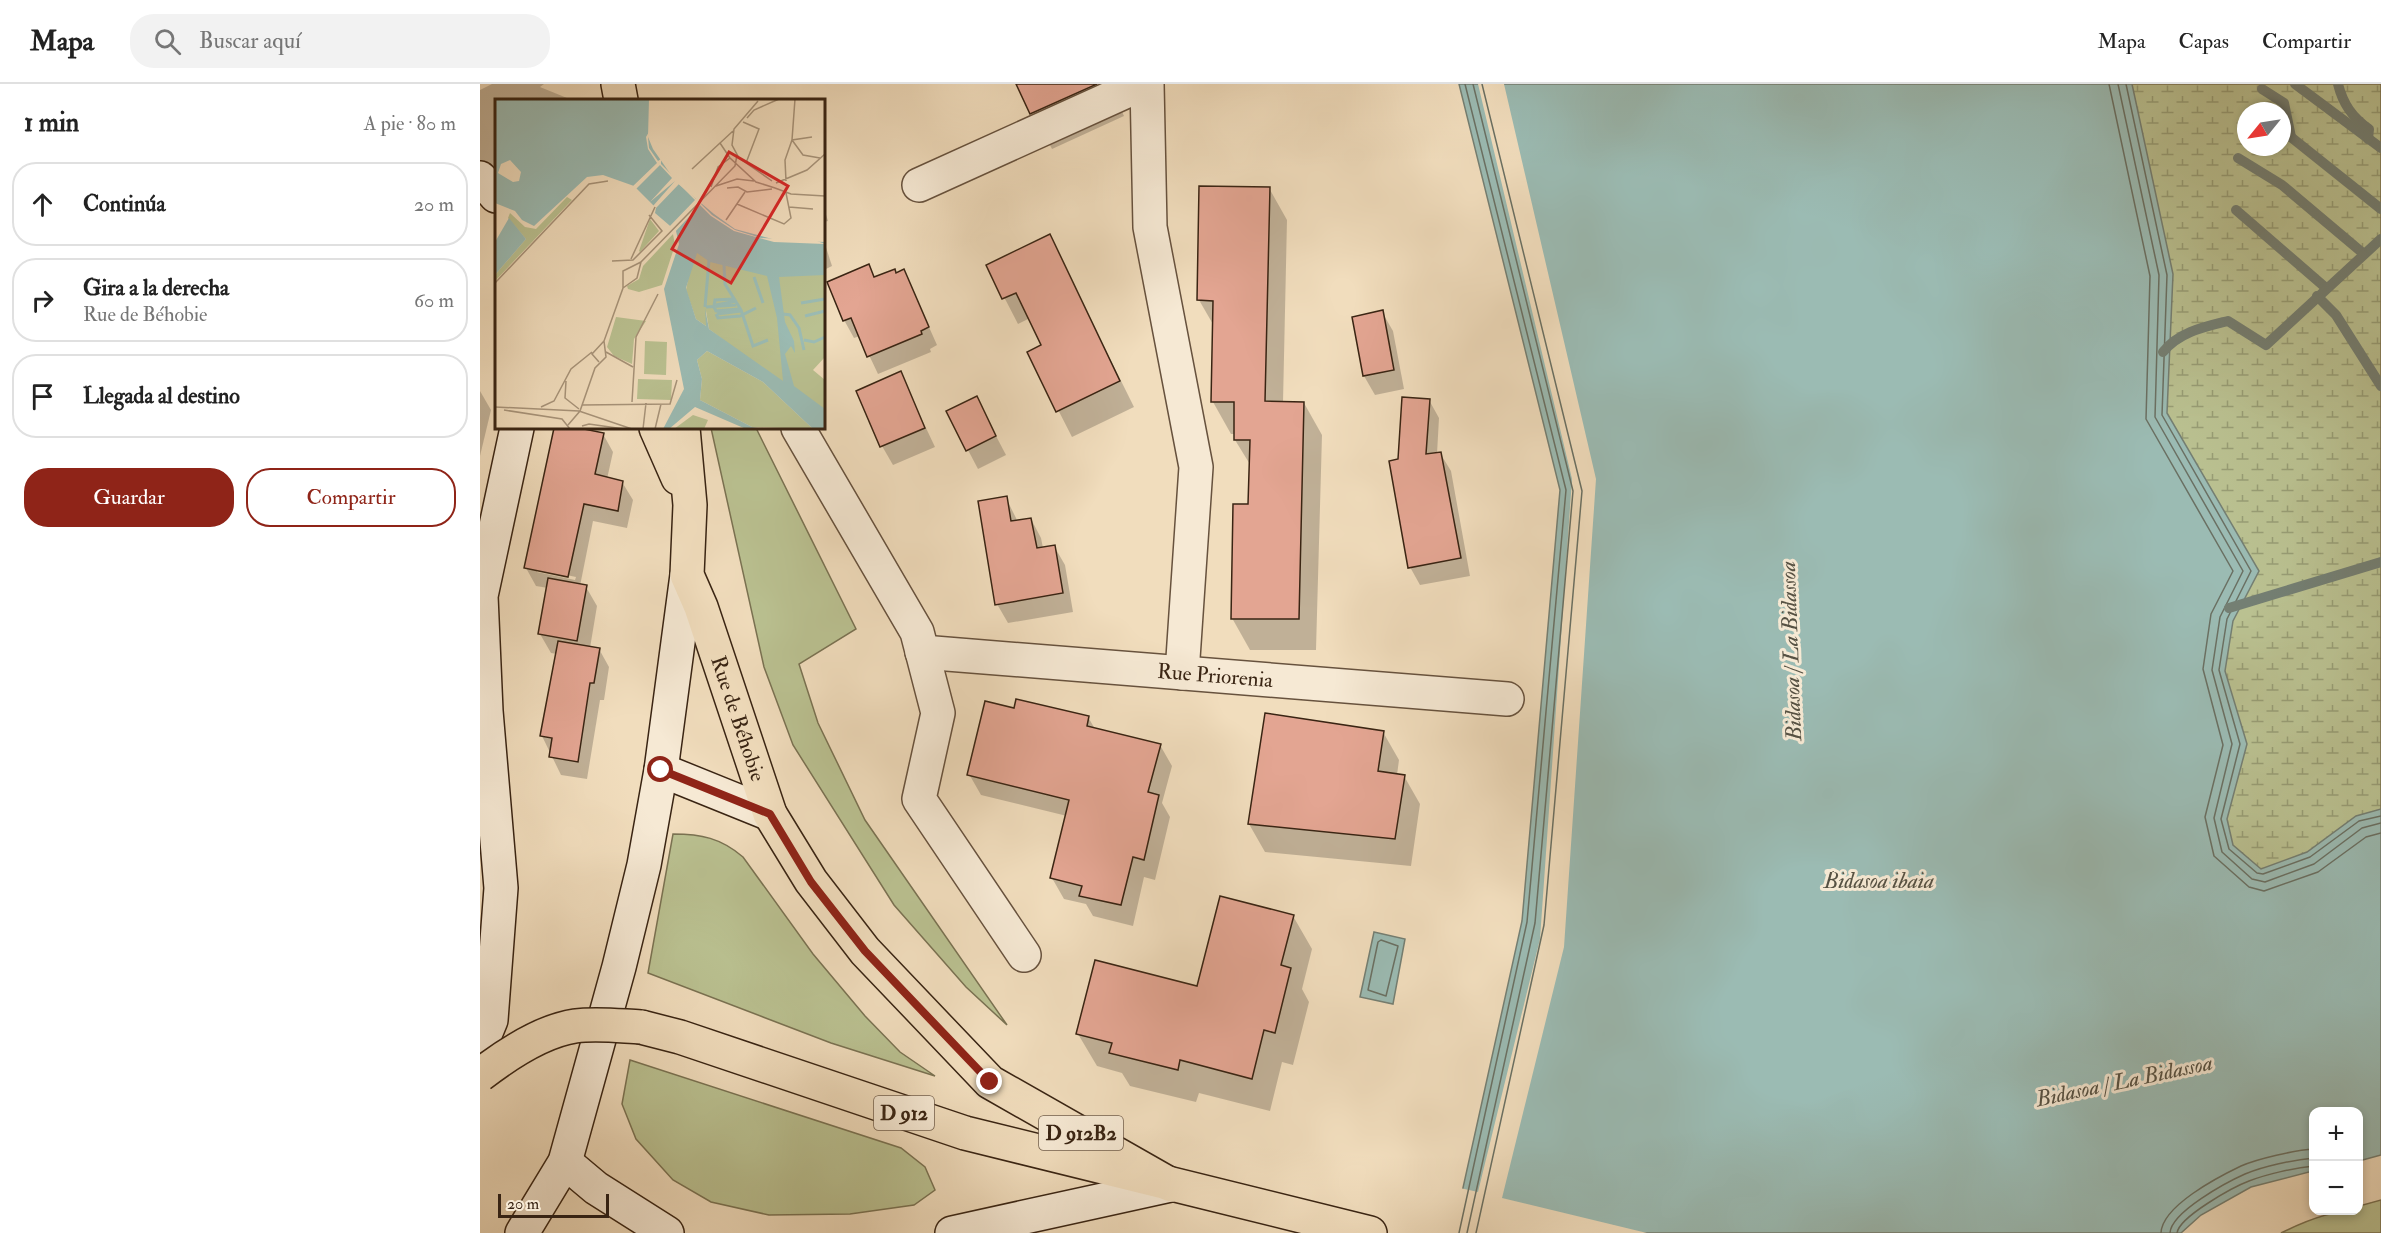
<!DOCTYPE html>
<html lang="es">
<meta charset="utf-8">
<style>
body{margin:0;font-family:"IM FELL Double Pica",serif;background:#f2f2f2;color:#222}
.controls{position:absolute;right:18px;bottom:18px;display:grid;overflow:hidden;border-radius:12px;box-shadow:0 3px 9px #0003}
.controls button{width:54px;height:54px;display:grid;place-items:center;padding:0;border:0;border-bottom:2px solid #e0e0e0;background:#fff;color:#222;font:30px sans-serif}
.compass{position:absolute;left:1757px;top:18px;width:54px;height:54px;border-radius:50%;background:#fff;box-shadow:0 3px 9px #0003;rotate:240deg}
.scale{position:absolute;left:18px;bottom:15px;width:111px;box-sizing:border-box;padding-left:6px;border:3px solid #392413;border-top:0;font-size:16px;line-height:21px;white-space:nowrap;color:#392413;-webkit-text-stroke:4px #f6e9d4;paint-order:stroke}
.stop{position:absolute;width:18px;height:18px;margin:-14px;border:4px solid #8f2418;border-radius:50%;background:#fff}
.stop.end{background:#8f2418;border-color:#fff;box-shadow:0 2px 6px #0008}
.list{margin:0;padding:0;list-style:none}
h2{display:flex;justify-content:space-between;align-items:center;height:78px;margin:0;padding:0 24px;font-size:26px}
h2 small{font-size:20px;font-weight:400;color:#767676}
.list li{display:grid;grid-template-columns:39px 1fr auto;gap:18px;align-items:center;box-sizing:border-box;height:84px;margin:0 12px 12px;padding:0 12px;border:2px solid #e0e0e0;border-radius:24px}
.list b{display:block;font-size:22px;white-space:nowrap}
.list p{margin:0;font-size:20px;white-space:nowrap;color:#767676}
.list em{font-size:20px;font-style:normal;color:#767676}
.actions{display:flex;gap:12px;padding:18px 24px}
.actions a{flex:1;padding:14px 0;border:2px solid #8f2418;border-radius:24px;text-align:center;font-size:21px;color:#8f2418}
.actions .main{background:#8f2418;color:#fff}
.icon{flex:none;width:33px;height:33px;fill:none;stroke:currentColor;stroke-width:2;stroke-linecap:round;stroke-linejoin:round}
.map{position:relative;flex:none;width:1901px;height:1149px;overflow:hidden}
header{display:flex;align-items:center;gap:36px;box-sizing:border-box;height:84px;padding:0 30px;background:#fff;border-bottom:2px solid #e0e0e0}
header strong{font-size:28px}
nav{display:flex;gap:33px;margin-inline-start:auto;font-size:21px}
.search{width:420px;height:54px;background:#f2f2f2;display:flex;align-items:center;gap:15px;box-sizing:border-box;padding:0 21px;border-radius:24px;color:#767676;font-size:22px}
main{display:flex}
aside{flex:1;background:#fff}
.map>svg:first-child{display:block}
</style>
<header>
<strong>Mapa</strong>
<div class="search"><svg class="icon" aria-label="search" viewBox="0 0 24 24"><circle cx="10" cy="10" r="6"/><path d="M15 15l6 6"/></svg>Buscar aquí</div>
<nav><a>Mapa</a><a>Capas</a><a>Compartir</a></nav>
</header>
<main>
<aside>
<h2>1 min<small>A pie · 80 m</small></h2>
<ul class="list">
<li><svg class="icon" aria-label="ahead" viewBox="0 0 24 24"><path d="M12 20V5M6 11l6-6 6 6"/></svg><div><b>Continúa</b></div><em>20 m</em></li>
<li><svg class="icon" aria-label="right" viewBox="0 0 24 24"><path d="M7 20v-9h11M14 6l5 5-5 5"/></svg><div><b>Gira a la derecha</b><p>Rue de Béhobie</p></div><em>60 m</em></li>
<li><svg class="icon" aria-label="arrive" viewBox="0 0 24 24"><path d="M6 21V4h12l-3 4 3 4H6"/></svg><div><b>Llegada al destino</b></div></li>
</ul>
<div class="actions"><a class="main">Guardar</a><a>Compartir</a></div>
</aside>
<div class="map">
<svg width="1901" height="1149" viewBox="0 0 1901 1149">
<defs>
<pattern id="wetland-marsh" width="20" height="14" patternUnits="userSpaceOnUse" patternTransform="scale(1.5)"><rect width="20" height="14" fill="#bac191"/><path d="M1 5h8M5 5V1M11 12h8M15 12V8" fill="none" stroke="#989d75"/></pattern>
</defs>
<rect width="100%" height="100%" fill="#f1ddbd"/>
<filter id="stains"><feTurbulence type="fractalNoise" baseFrequency=".00333" numOctaves="4"/><feColorMatrix values="0 0 0 0 .2 0 0 0 0 .09 0 0 0 0 .02 0 0 0 .5 -.17"/></filter>
<radialGradient id="worn" r=".72"><stop offset=".6" stop-color="#630" stop-opacity="0"/><stop offset="1" stop-color="#630" stop-opacity=".3"/></radialGradient>
<!-- wetland -->
<path fill="url(#wetland-marsh)" stroke="#7a7252" stroke-width="1.5" fill-rule="evenodd" d="M1602,0H1901V793L1724,835ZM1766,27H1802V63H1766Z"/>
<!-- park -->
<g fill="#bac191" stroke="#7a7252" stroke-width="1.5">
<path d="M231,344H276L376,545L319,580L338,639L385,736L527,941L486,903L414,821L313,661L284,583Z"/>
<path d="M193,750C221,750 241,754 263,773L333,870L385,932L420,968L455,992L351,959L168,889Z"/>
<path d="M150,976L421,1064L445,1083L455,1106L434,1121L370,1130L289,1131L231,1118L193,1096L156,1055L142,1020Z"/>
<path d="M1901,1116V1149H1801C1825,1137 1852,1126 1878,1126L1879,1122Z"/>
</g>
<!-- water -->
<g fill="#9bbbb3" stroke="#747f73" stroke-width="1.5">
<path d="M979,0H1652L1693,190L1687,329L1779,487L1753,537L1745,587L1767,660L1747,735L1753,761L1781,785L1827,768L1876,732L1901,725V1071L1879,1077L1878,1028H1834L1833,1087L1771,1103L1721,1131L1701,1149H973L1042,837L1080,406Z"/>
<path d="M894,848L925,855L913,920L880,913Z"/>
</g>
<!-- pier -->
<path fill="#f1ddbd" d="M998,0H1024L1116,395L1084,863L1022,1114L1167,1149H970L980,1104L998,1108L1060,855L1092,395Z"/>
<!-- shadow -->
<g fill="#0003" fill-rule="evenodd">
<path d="M12,0H64L60,3L92,16H16V86L0,81V6Z"/>
<path d="M538,0H629L644,32L572,65Z"/>
<path d="M789,104L807,136L803,319H824L842,351L836,566H770L752,534L770,421L771,382L755,356V350H751L733,318L734,242L719,216Z"/>
<path d="M344,124L348,137L344,138Z"/>
<path d="M569,152L654,323L592,353L549,269L563,262L550,234L538,240L508,182Z"/>
<path d="M344,157L352,182L344,186Z"/>
<path d="M388,182L395,194L424,187L457,261L450,265L451,268L398,290L380,252L374,254L364,236Z"/>
<path d="M902,228L913,247L924,305L895,311L884,292L873,234Z"/>
<path d="M420,289L455,363L413,381L402,362Z"/>
<path d="M0,307L11,326L0,372Z"/>
<path d="M496,314L526,371L498,385L468,328Z"/>
<path d="M949,316L959,334L957,370L960,369L971,387L990,492L940,501L930,483Z"/>
<path d="M76,344H92L123,350L133,368L127,395L142,398L153,416L147,444L113,437L100,502L106,503L117,522L110,564L119,565L129,583L124,616H120L107,695L81,691L62,652L77,570L71,569L60,550L68,504L56,502L46,484ZM57,485L96,493L95,496L57,488Z"/>
<path d="M526,414L538,438L551,435L561,454L563,464L574,462L585,481L593,528L528,539L517,520Z"/>
<path d="M535,626L608,633L615,645L680,661L692,682L682,719L690,733L675,796L664,793L653,842L613,832L606,820L584,815L572,794L587,732L501,711L489,690Z"/>
<path d="M786,631L903,648L919,676L917,691L924,692L940,720L931,782L785,768L769,740Z"/>
<path d="M813,832L832,865L822,905L829,918L813,981L802,978L790,1027L719,1009L716,1018L650,1002L642,989L617,982L598,950L718,904Z"/>
</g>
<g fill="none" stroke-linecap="round" stroke-linejoin="round">
<!-- shore -->
<g stroke="#6a7063" stroke-width="1.5">
<path d="M1629,0L1670,192L1666,335L1753,487L1731,530L1723,585L1743,661L1725,733L1734,772L1769,803L1784,807L1838,788L1886,753L1901,749"/>
<path d="M1638,0L1679,191L1675,333L1763,487L1740,533L1732,586L1752,660L1734,734L1742,768L1772,795L1785,798L1834,780L1882,744L1901,739"/>
<path d="M1646,0L1687,191L1682,331L1771,487L1747,535L1739,586L1760,660L1741,735L1749,765L1777,789L1783,790L1830,773L1879,737L1901,732"/>
<path d="M901,856L918,862L906,912L888,906L898,858Z"/>
<path d="M979,1149L1047,838L1086,406L985,0"/>
<path d="M987,1149L1055,839L1093,407L993,0"/>
<path d="M996,1149L1064,841L1102,407L1002,0"/>
<path d="M1681,1149C1682,1122 1738,1093 1761,1082C1777,1075 1815,1066 1834,1065"/>
<path d="M1690,1149C1691,1128 1747,1098 1765,1090C1784,1082 1813,1076 1834,1074"/>
<path d="M1697,1149C1699,1133 1753,1103 1769,1097C1787,1090 1814,1084 1834,1082"/>
</g>
<!-- stream -->
<g stroke="#747f73" stroke-width="10">
<path d="M1815,0L1901,64"/>
<path d="M1858,0C1863,20 1872,33 1889,45L1888,55"/>
<path d="M1782,5L1804,19L1811,53"/>
<path d="M1802,46L1901,125"/>
<path d="M1758,74L1802,101L1884,170"/>
<path d="M1756,126L1846,204"/>
<path d="M1837,212L1856,231L1901,302"/>
<path d="M1683,268C1699,248 1724,243 1748,237L1786,261L1901,155"/>
<path d="M1749,524L1901,478"/>
</g>
</g>
<!-- building -->
<g fill="#e3a592" stroke="#392413" stroke-width="1.5">
<path d="M536,0H617L550,30Z"/>
<path d="M719,102L790,103L785,317L824,318L819,535H751L753,420H768L770,356H754V318H731L733,217L717,216Z"/>
<path d="M570,150L640,297L576,328L547,268L561,261L536,209L522,215L506,181Z"/>
<path d="M389,180L394,193L415,185L416,189L424,185L449,243L441,247L442,250L387,273L371,234L363,237L347,198Z"/>
<path d="M903,226L914,286L883,292L872,233Z"/>
<path d="M421,287L445,344L400,363L376,307Z"/>
<path d="M497,312L516,352L486,367L466,327Z"/>
<path d="M922,313L950,315L946,370L961,368L981,474L928,484L909,377L918,375Z"/>
<path d="M74,344H99L124,349L115,390L143,397L138,427L104,420L88,493L44,484Z"/>
<path d="M527,412L531,437L551,434L557,464L575,461L583,509L515,521L498,417Z"/>
<path d="M68,494L107,501L97,557L58,550Z"/>
<path d="M78,557L120,564L114,599H110L98,678L69,673L72,654L60,652Z"/>
<path d="M536,615L609,632L607,642L681,660L668,708L679,711L664,776L653,773L641,821L599,812L602,802L570,794L589,716L487,691L505,617L534,624Z"/>
<path d="M785,629L904,647L898,687L925,691L915,755L768,740Z"/>
<path d="M740,812L814,831L801,881L811,884L795,949L784,946L772,995L700,976L698,986L629,969L632,959L596,950L615,876L717,902Z"/>
</g>
<g fill="none" stroke-linecap="round" stroke-linejoin="round">
<!-- street casing -->
<g stroke="#67523e" stroke-width="36">
<g id="street">
<path d="M667,0L670,143L716,383L702,589"/>
<path d="M439,101L662,0"/>
<path d="M318,344L437,548L458,629L439,715L544,871"/>
<path id="s1" d="M442,568L1027,615"/>
</g>
</g>
<!-- secondary casing -->
<g stroke="#392413" stroke-width="36">
<g id="secondary">
<path d="M0,94L16,112"/>
<path d="M181,686L290,730"/>
<path d="M0,963L11,936L21,804L6,627L1,512L37,344"/>
<path d="M85,1078L116,1104L187,1149"/>
<path d="M42,1149L85,1078L139,883L164,781L181,686L207,491"/>
<path d="M472,1149L691,1101"/>
</g>
</g>
<!-- primary casing -->
<g stroke="#392413" stroke-width="36">
<g id="primary">
<path d="M138,0L141,16"/>
<path d="M176,344L198,394"/>
<path id="s2" d="M203,344L210,421L207,491L221,523L290,730L331,797L385,867L510,998L691,1101"/>
<path d="M161,943L200,953L485,1049L890,1149"/>
</g>
</g>
<!-- street -->
<use href="#street" stroke="#f6e9d4" stroke-width="33"/>
<!-- secondary -->
<use href="#secondary" stroke="#f6e9d4" stroke-width="33"/>
<!-- primary -->
<use href="#primary" stroke="#f1ddbd" stroke-width="33"/>
<!-- primary-bridge casing -->
<g stroke="#392413" stroke-width="36" stroke-linecap="butt">
<path id="primary-bridge" d="M0,991C26,971 62,947 95,942C117,939 140,942 161,943"/>
</g>
<!-- primary-bridge -->
<use href="#primary-bridge" stroke="#f1ddbd" stroke-width="33"/>
</g>
<g fill="none" stroke-linecap="round" stroke-linejoin="round">
<!-- route -->
<path stroke="#8f2418" stroke-width="8" d="M181,686L290,730L331,798L385,867L510,998"/>
</g>
<g text-anchor="middle" stroke-width="6" stroke-linejoin="round" paint-order="stroke">
<!-- shield labels -->
<g fill="#f6e9d4" stroke="#725f4d" stroke-width="1.5">
<rect x="394" y="1012" width="60" height="34" rx="4.5"/>
<rect x="559" y="1032" width="84" height="34" rx="4.5"/>
</g>
<g font-size="20" font-weight="bold" fill="#392413">
<text x="424" y="1036">D 912</text>
<text x="601" y="1056">D 912B2</text>
</g>
<!-- street labels -->
<g font-size="21" fill="#392413" stroke="#f6e9d4">
<text dy="7" stroke="none"><textPath href="#s1" startOffset="294">Rue Priorenia</textPath></text>
<text dy="7" stroke="none"><textPath href="#s2" startOffset="300">Rue de Béhobie</textPath></text>
</g>
<!-- water labels -->
<g font-size="22" font-style="italic" fill="#565143" stroke="#f6e9d4">
<text transform="translate(1310 567) rotate(-92)" y="8">Bidasoa / La Bidassoa</text>
<text x="1399" y="804">Bidasoa ibaia</text>
<text transform="translate(1644 996) rotate(-12)" y="8">Bidasoa / La Bidassoa</text>
</g>
</g>
<!-- overview -->
<g transform="translate(15 15)">
<rect width="330" height="330" fill="#f1ddbd"/>
<path d="M198,316L213,321L209,330H179Z" fill="#bac191"/>
<path d="M72,98L77,101L0,182V176L31,140L13,119L15,114L30,128L41,130Z" fill="#bac191"/>
<path d="M199,150L285,176H330V258L318,271L330,281V318L214,230L211,212V227L201,220L191,191Z" fill="#bac191"/>
<path d="M155,120L164,132L145,153L144,152ZM178,135L180,146L167,186L144,193L133,190L132,187L144,180L148,167ZM150,242L172,243L171,276L149,275ZM143,280L177,281L176,301L142,300Z" fill="#bac191"/>
<path d="M121,218L151,222L139,240L137,265L119,257L112,248ZM212,252L268,283L318,330L257,328L205,301L207,280L202,261Z" fill="#bac191"/>
<path d="M0,0H154L153,38L158,50L181,83L219,115L240,130L281,141L330,143V176L284,178L290,223L299,242L300,254L296,247L290,255L299,287L330,310V330H318L268,283L212,252L202,261L207,280L205,301L257,328L269,330H251L200,308L174,330H168L189,290L169,190L184,145L181,132L160,114L161,109L139,87L108,76L92,78L39,127L27,121L20,112L0,104ZM15,61L26,73L24,82L18,83L3,74L6,65ZM202,154L215,163L272,177L282,219L288,282L214,230L210,209L211,227L201,220L191,189ZM14,119L31,140L0,176V143Z" fill="#9bbbb3" fill-rule="evenodd"/>
<path d="M158,26L153,38L154,49L163,62L166,60V65L201,100L203,97L209,102L206,105L217,116L240,131L266,139L322,142L330,145L279,143L239,132L216,117L205,106L179,134L173,129L200,101L184,85L161,109L158,107L180,82L155,103L177,79L165,66L141,90L137,88L162,64L153,50L151,38Z" fill="#f1ddbd"/>
<path fill="none" stroke="#9bbbb3" stroke-width="3" d="M229,166L230,185L246,211L258,247L273,241M259,178L268,204M306,204L330,200M221,206L241,202M219,207L220,201L239,200M210,208L214,161M211,208L241,206M219,208L221,212L244,210M221,215L223,219L245,217L261,209M222,215L246,212M288,215L295,216L304,229L309,251M310,217L330,212M309,241L319,243L330,238"/>
<path fill="none" stroke="#a79379" stroke-width="1.5" d="M300,0L297,41L308,56L325,59M263,2L239,30L237,46L244,59L277,82M252,19L259,11L284,0M248,23L264,30L251,64M238,32L225,44L235,59L261,83L280,89M197,70L225,44M291,82L290,61L297,41L317,38M281,84L312,71L330,55M221,87L242,80L259,82M216,88L223,68L235,59M232,89L243,88L252,93L277,90M280,89L296,95L330,97M242,105L289,125L296,119L291,94M294,108L318,110M231,121L250,93M136,160L160,108M117,162L138,161L167,132L154,116M0,184L94,85L113,82M128,189L142,179L146,163L240,67L242,56M111,253L138,268M104,263L97,255L109,242M71,282L70,299L84,310M137,303L141,238L163,195M87,306L175,305L182,281M0,308L84,312L137,330M46,308L59,302L76,270L97,253M9,311L67,320L75,330M73,326L85,312L100,269L111,258L109,242L128,189V172L146,163M87,327L94,325L129,330M148,330L151,304M160,330L166,305"/>
<path fill="#d62828" fill-opacity="0.15" stroke="#d62828" stroke-width="3" d="M234,53L293,87L236,184L177,150Z"/>
<rect width="330" height="330" fill="none" stroke="#392413" stroke-width="3"/>
</g>
<rect width="100%" height="100%" filter="url(#stains)"/>
<rect width="100%" height="100%" fill="url(#worn)"/>
</svg>
<div class="controls">
<button>+</button>
<button>−</button>
</div>
<svg class="compass" viewBox="-18 -18 36 36"><path d="M0-13l5 13h-10z" fill="#e53935"/><path d="M0 13l5-13h-10z" fill="#767676"/></svg>
<div class="scale">20 m</div>
<div class="stop" style="left:181px;top:686px"></div>
<div class="stop end" style="left:510px;top:998px"></div>
</div>
</main>
